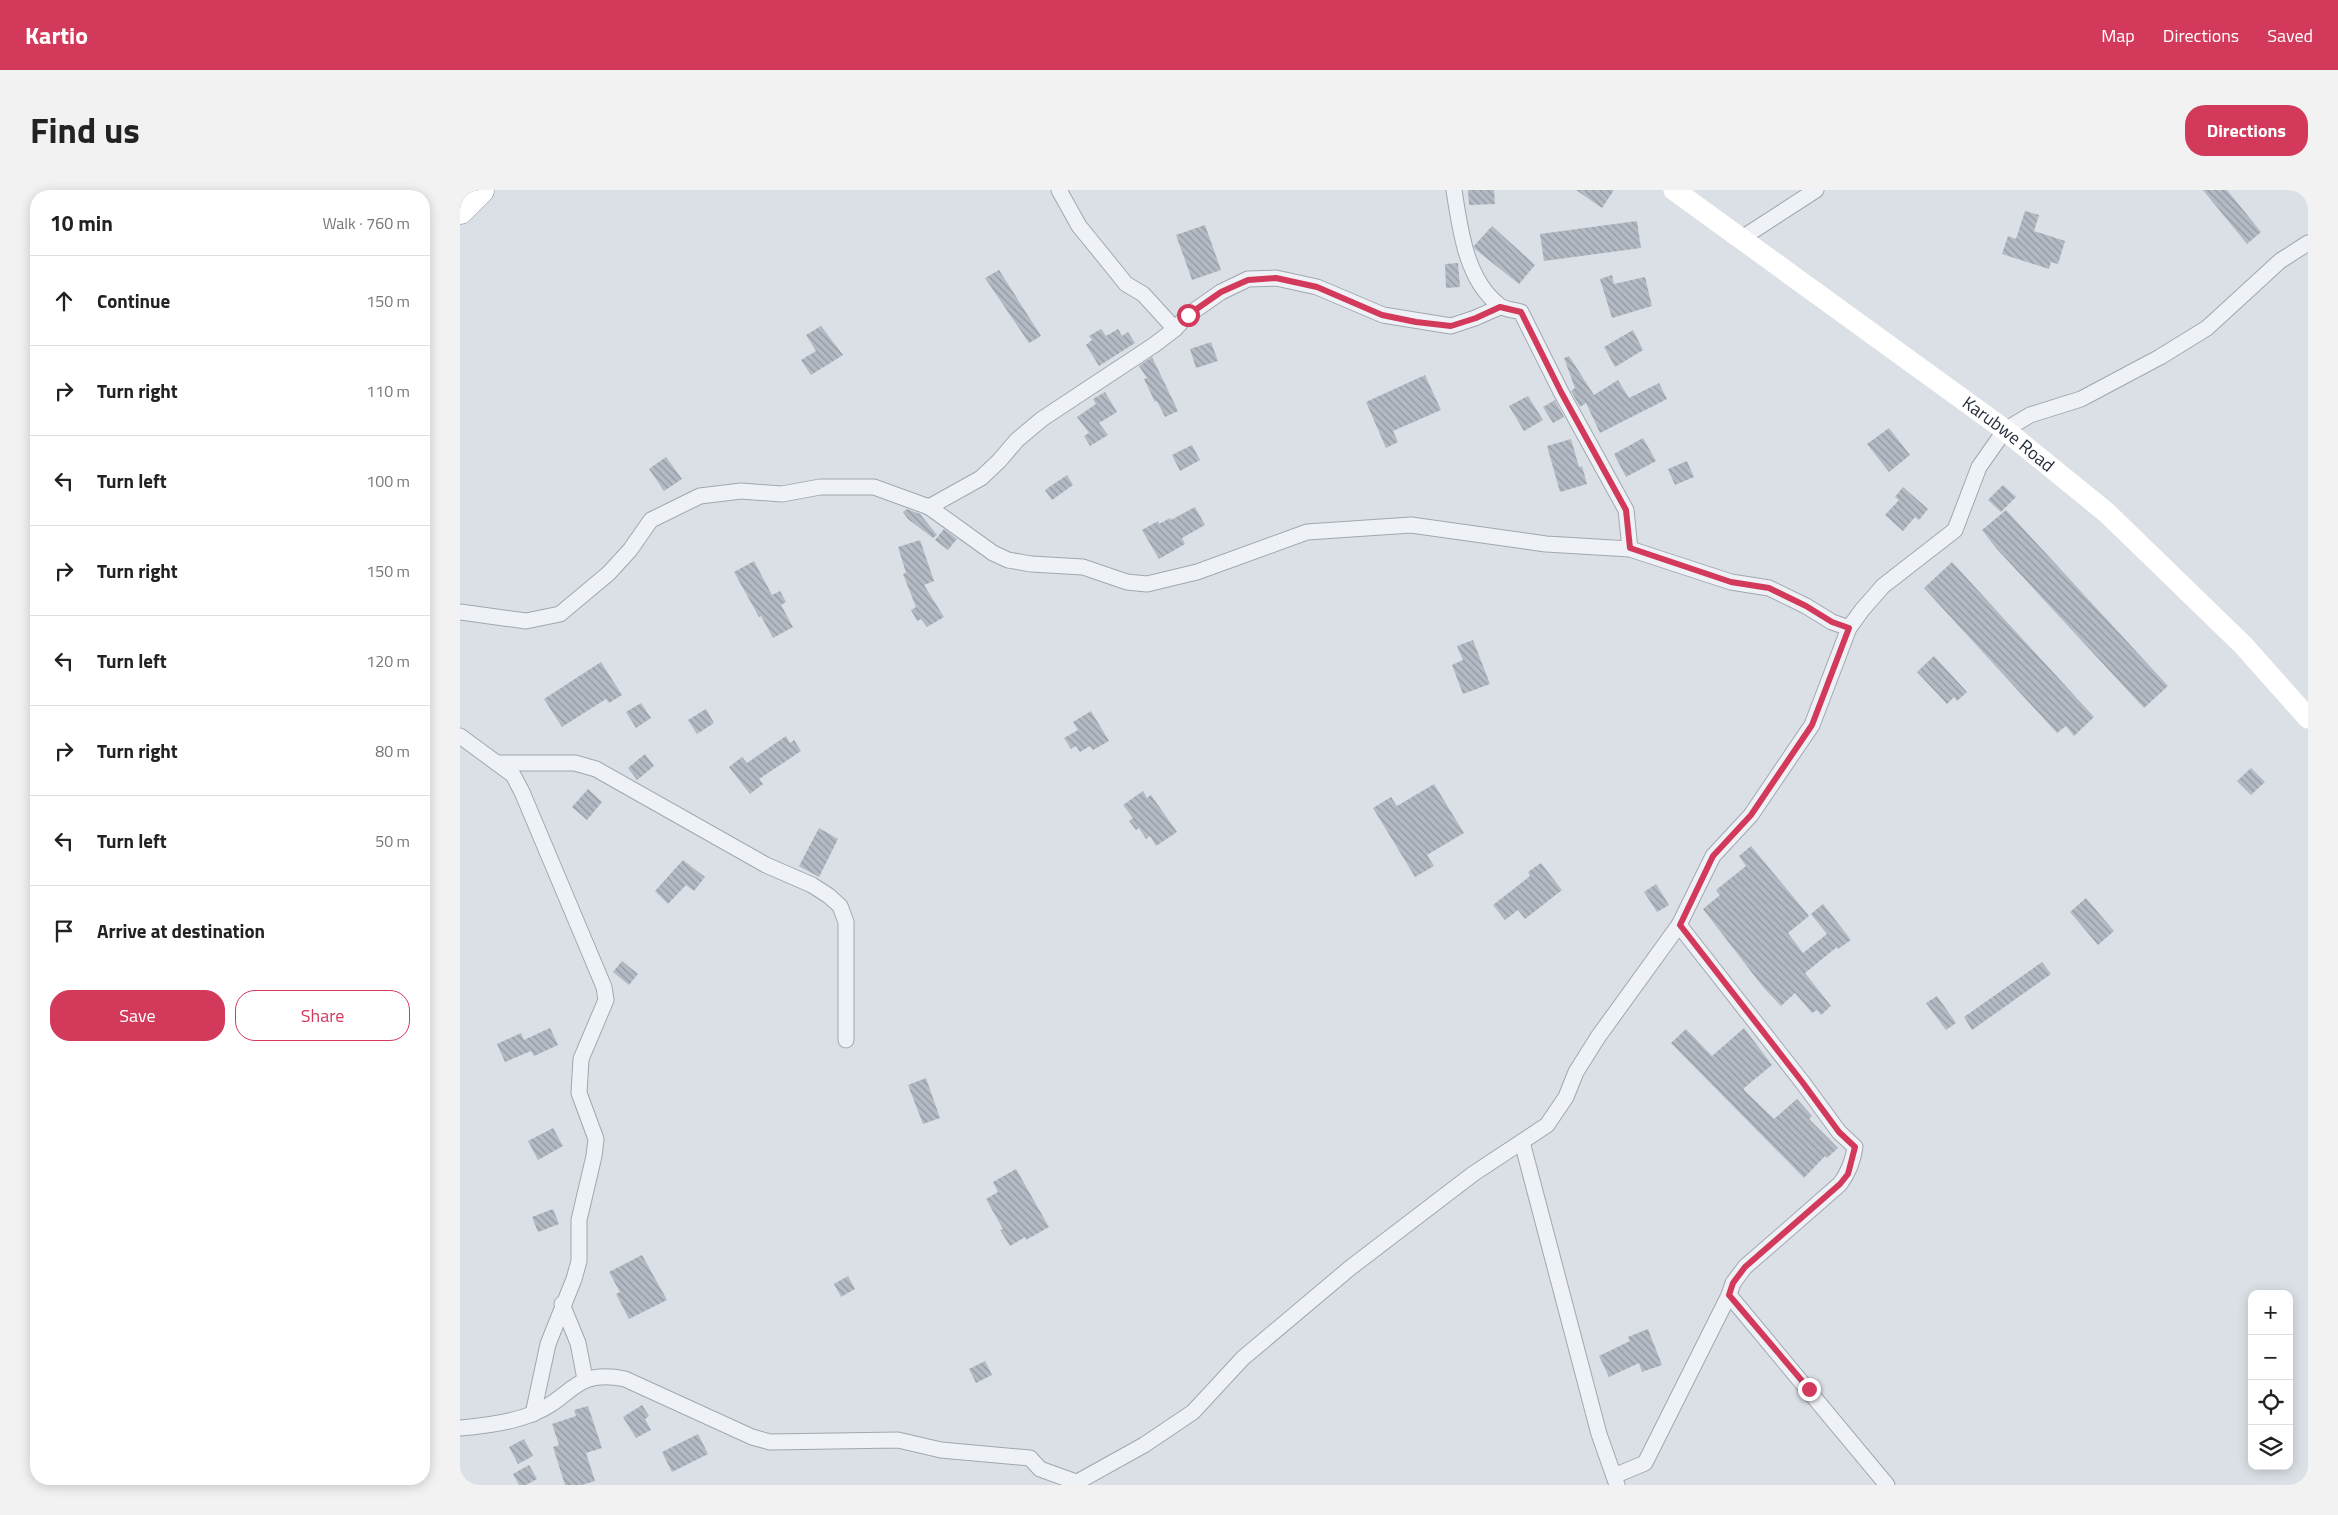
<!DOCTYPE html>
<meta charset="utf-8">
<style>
body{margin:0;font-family:"Titillium Web",sans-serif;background:#f2f2f2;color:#222}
.controls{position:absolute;right:15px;bottom:15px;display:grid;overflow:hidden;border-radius:10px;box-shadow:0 2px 12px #0003}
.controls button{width:45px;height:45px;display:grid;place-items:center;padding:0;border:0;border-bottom:1px solid #e0e0e0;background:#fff;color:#222;font:25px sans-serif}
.stop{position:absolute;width:15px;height:15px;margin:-11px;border:4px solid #d2395a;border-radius:50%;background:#fff}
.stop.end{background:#d2395a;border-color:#fff;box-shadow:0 1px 5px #0008}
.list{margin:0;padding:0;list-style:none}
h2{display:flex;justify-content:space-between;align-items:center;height:65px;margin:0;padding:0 20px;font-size:21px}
h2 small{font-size:16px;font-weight:400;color:#767676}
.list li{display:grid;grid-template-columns:32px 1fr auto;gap:15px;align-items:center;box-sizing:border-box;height:90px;padding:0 20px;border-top:1px solid #e0e0e0}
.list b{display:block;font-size:19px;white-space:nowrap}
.list em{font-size:16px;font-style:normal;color:#767676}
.actions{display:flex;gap:10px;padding:15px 20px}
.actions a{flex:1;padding:11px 0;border:1px solid #d2395a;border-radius:20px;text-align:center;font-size:18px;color:#d2395a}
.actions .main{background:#d2395a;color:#fff}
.icon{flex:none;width:28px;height:28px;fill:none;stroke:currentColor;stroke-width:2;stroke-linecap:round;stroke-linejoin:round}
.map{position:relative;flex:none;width:1848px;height:1295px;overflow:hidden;border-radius:20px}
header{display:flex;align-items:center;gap:30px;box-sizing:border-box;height:70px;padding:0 25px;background:#d2395a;color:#fff}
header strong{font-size:24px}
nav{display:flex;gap:28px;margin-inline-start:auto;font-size:18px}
.intro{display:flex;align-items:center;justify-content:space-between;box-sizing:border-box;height:120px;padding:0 30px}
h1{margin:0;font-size:35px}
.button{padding:12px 22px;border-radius:20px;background:#d2395a;color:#fff;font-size:18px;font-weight:700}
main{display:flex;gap:30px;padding:0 30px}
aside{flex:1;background:#fff;border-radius:20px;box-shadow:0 2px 12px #0003}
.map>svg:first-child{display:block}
</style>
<header>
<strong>Kartio</strong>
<nav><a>Map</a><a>Directions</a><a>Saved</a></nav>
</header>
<div class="intro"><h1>Find us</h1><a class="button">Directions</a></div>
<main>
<aside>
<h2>10 min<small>Walk · 760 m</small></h2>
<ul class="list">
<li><svg class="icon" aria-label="ahead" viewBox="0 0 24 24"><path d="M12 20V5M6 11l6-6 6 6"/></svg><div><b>Continue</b></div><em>150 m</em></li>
<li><svg class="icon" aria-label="right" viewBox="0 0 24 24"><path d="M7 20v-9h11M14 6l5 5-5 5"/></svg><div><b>Turn right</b></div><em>110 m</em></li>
<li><svg class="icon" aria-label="left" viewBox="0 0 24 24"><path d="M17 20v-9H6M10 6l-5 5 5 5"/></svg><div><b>Turn left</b></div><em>100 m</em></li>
<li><svg class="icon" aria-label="right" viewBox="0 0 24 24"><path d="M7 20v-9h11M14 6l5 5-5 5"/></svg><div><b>Turn right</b></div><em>150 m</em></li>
<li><svg class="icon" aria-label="left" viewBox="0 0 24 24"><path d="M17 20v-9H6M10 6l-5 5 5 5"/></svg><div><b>Turn left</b></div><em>120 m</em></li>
<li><svg class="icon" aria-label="right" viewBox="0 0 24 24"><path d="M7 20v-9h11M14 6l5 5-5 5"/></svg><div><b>Turn right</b></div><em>80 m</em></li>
<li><svg class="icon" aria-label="left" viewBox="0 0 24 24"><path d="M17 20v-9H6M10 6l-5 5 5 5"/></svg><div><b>Turn left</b></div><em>50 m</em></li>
<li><svg class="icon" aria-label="arrive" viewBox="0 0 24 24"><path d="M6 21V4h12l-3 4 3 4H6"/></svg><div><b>Arrive at destination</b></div></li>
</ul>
<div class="actions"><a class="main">Save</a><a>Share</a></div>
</aside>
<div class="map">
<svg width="1848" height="1295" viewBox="0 0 1848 1295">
<defs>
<pattern id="building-back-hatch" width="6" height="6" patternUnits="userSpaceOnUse" patternTransform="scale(1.25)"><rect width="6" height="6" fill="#b3bac3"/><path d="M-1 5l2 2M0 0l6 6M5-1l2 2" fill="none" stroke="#9198a0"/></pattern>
</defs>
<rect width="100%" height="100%" fill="#dbe0e6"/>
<!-- building -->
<g fill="url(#building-back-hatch)">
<path d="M1008,0H1034L1035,14L1009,15Z"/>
<path d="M1116,0H1154L1142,18Z"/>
<path d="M1743,0H1767L1801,42L1787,54Z"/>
<path d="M1565,21L1579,25L1574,41L1605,51L1598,74L1591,72L1589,79L1542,64L1548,46L1556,49Z"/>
<path d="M1177,31L1181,58L1084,71L1080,44Z"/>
<path d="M745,35L761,80L732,90L716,45Z"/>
<path d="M1032,36L1075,75L1059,94L1015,59L1014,56Z"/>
<path d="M998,73L1000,97L986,98L985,74Z"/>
<path d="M539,80L581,146L569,153L525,88Z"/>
<path d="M1152,85L1154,94L1185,87L1192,116L1152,128L1140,89Z"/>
<path d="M361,136L383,165L351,185L341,170L356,161L346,145Z"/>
<path d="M641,139L646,146L658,139L662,146L668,142L675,153L639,176L626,155L632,150L629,146Z"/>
<path d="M1173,140L1183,160L1155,177L1144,157Z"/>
<path d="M751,152L758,171L736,178L730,159Z"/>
<path d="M1109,166L1134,205L1158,190L1169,208L1199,193L1207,209L1140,243L1126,213L1120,217L1111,201L1115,198L1104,168Z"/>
<path d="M692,167L718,221L705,227L697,211L695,212L684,189L687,188L679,176Z"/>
<path d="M965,185L981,220L933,241L938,252L926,258L906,212Z"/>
<path d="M645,202L657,222L639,233L648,245L630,256L624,246L629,243L617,227L636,214L633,209Z"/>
<path d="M1068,206L1083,230L1064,241L1049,216Z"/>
<path d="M1095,210L1104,227L1093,233L1083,217Z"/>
<path d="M1429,238L1450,265L1429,282L1407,254Z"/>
<path d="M1183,248L1196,271L1166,287L1154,264Z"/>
<path d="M1111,249L1119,277L1122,276L1127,294L1100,302L1087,256Z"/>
<path d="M732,255L740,270L720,281L712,265Z"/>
<path d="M206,267L222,289L204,301L189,279Z"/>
<path d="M1227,271L1234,287L1215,295L1208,279Z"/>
<path d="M607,285L613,295L592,310L585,300Z"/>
<path d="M1543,295L1556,307L1541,322L1528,310Z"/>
<path d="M1443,297L1468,319L1459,330L1455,327L1443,341L1425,325L1439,310L1435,307Z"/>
<path d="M735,317L745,335L722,348L725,354L699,369L682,340L698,331L699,334L710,328L711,330Z"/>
<path d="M447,319L460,324L477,345L473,348L448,329L443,322Z"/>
<path d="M1546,320L1708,496L1684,518L1536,358L1522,340Z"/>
<path d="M484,339L497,349L488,360L475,350Z"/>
<path d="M460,350L474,391L464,395L484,427L467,437L461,429L457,431L451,420L456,417L443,384L446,383L438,357Z"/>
<path d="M294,371L312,405L320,401L326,412L321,415L333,437L313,448L301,426L299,427L274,382Z"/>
<path d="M1492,372L1634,527L1614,546L1606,536L1597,543L1464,398Z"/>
<path d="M1013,450L1030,494L1003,504L992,475L1003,470L997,456Z"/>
<path d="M1474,466L1507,502L1497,511L1494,507L1487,514L1457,482Z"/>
<path d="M141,472L162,505L149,513L146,509L102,537L84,509Z"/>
<path d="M181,513L191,528L176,538L166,522Z"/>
<path d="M246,519L254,533L237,544L228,530Z"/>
<path d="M631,521L649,551L633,560L630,556L620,562L616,556L611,559L604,548L618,540L613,532Z"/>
<path d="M326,546L330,553L334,550L341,561L299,589L303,594L290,604L269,577L282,567L287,573Z"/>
<path d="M185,564L194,576L177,590L168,578Z"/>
<path d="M1791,578L1805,592L1791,605L1777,591Z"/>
<path d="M974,594L1004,643L967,665L974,676L955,687L913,618L931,607L937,616Z"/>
<path d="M128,599L142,612L127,630L112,617Z"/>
<path d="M683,601L687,608L691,605L717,642L696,656L690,646L686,649L679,638L676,640L669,631L673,628L663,615Z"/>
<path d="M359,638L378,649L359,687L339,676Z"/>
<path d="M1291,656L1349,726L1328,743L1343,763L1367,744L1351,724L1363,714L1391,750L1378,759L1377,757L1345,783L1371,816L1361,825L1357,820L1352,823L1335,803L1321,816L1303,797L1243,719L1260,705L1256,700L1286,676L1279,666Z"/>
<path d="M223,670L245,687L234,701L226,695L208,714L195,701Z"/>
<path d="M1081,673L1102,700L1065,729L1058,720L1045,730L1033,715L1070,686L1068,682Z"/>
<path d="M1196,694L1209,715L1197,722L1184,702Z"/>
<path d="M1626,708L1654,741L1638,755L1610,722Z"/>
<path d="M162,771L178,784L169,795L153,782Z"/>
<path d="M1582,772L1591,784L1512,840L1504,827Z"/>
<path d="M1477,806L1496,833L1486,840L1466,813Z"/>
<path d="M90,838L98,855L74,866L71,861L45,872L37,854L61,843L64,850Z"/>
<path d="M1284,838L1312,875L1284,898V900L1314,929L1337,909L1352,926L1349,929L1378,958L1367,968L1365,966L1344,988L1211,853L1226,839L1252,866Z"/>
<path d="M466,888L480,928L463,934L448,895Z"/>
<path d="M93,938L103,956L78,970L68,951Z"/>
<path d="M556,979L589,1037L566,1050L565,1047L550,1056L540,1040L543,1039L526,1009L538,1002L533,992Z"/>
<path d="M93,1019L99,1034L78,1042L72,1027Z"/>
<path d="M182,1065L207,1110L169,1129L156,1104L160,1102L149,1082Z"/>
<path d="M388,1086L395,1099L381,1107L374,1094Z"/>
<path d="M1188,1139L1202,1175L1182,1182L1179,1173L1149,1187L1139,1166L1170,1151L1168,1147Z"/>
<path d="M525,1171L532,1185L516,1193L509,1179Z"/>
<path d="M182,1215L189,1226L185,1229L191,1240L176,1248L163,1227Z"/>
<path d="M128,1216L142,1258L126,1263L135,1291L122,1295H105L93,1257L99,1255L92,1234L116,1226L114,1220Z"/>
<path d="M238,1244L248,1264L212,1282L202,1262Z"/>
<path d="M64,1249L73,1266L58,1274L49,1257Z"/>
<path d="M69,1275L77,1289L66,1295H59L53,1284Z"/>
</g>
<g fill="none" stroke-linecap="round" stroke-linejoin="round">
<!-- street casing -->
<g stroke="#a1a7b0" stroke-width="17">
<g id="street">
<path d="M599,0L619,36L654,79L666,94L683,104L715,139"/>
<path d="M994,0C1000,39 1006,90 1039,115C1045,120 1055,120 1061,122L1101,202L1166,320L1170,359"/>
<path d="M1282,48L1356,0"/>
<path d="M469,317L521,288L539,271L557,250L582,229L694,155L715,139L728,125L761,102L788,89L816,88L857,97L923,125L991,136L1015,128L1040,117"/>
<path d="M0,422L66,431L100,424L149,383L170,360L191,330L240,306L281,301L322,304L360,297H414L469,317L533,363L548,370L571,374L623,377L667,392L687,394L737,382L847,342L951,335L1086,354L1170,359L1271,392L1309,398L1346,416L1372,432L1389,438"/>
<path d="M0,546L53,585L62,602L144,797L146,810L121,869L119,903L136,949L134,966L119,1030V1071L114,1089L88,1154L73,1224"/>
<path d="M37,573H115L136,579L306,675L352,695L369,706L380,716L386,732V850"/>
<path d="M1062,952L1139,1244L1157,1295"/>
<path d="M1269,1105L1427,1295"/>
<path d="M102,1114L118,1153L125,1189"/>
<path d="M0,1238C24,1236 50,1233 72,1224C112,1209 113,1178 165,1189L292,1247L310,1252L438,1250L481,1260L570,1268L580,1279L616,1292"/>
<path d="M1154,1286L1185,1273L1269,1105L1273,1093L1285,1077L1380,994C1389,982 1393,971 1395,957L1379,942L1343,893L1219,735"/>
<path d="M612,1295L684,1255L733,1222L783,1168L890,1078L1013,984L1087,935L1106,907L1116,882L1138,847L1219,735L1253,666L1291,625L1352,535L1389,438L1402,420L1423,396L1495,340L1519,277L1545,240L1570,225L1621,209L1700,167L1747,138L1820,71L1848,53"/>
</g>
</g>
<!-- highway casing -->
<g stroke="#828f9e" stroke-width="29">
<path id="highway" d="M0,20L20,0"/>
</g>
<!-- street -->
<use href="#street" stroke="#eef1f5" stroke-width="15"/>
<!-- secondary -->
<path stroke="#fff" stroke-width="21" id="s1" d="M1214,0L1545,240L1647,323L1783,455L1848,528"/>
<!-- highway -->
<use href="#highway" stroke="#fff" stroke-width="28"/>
</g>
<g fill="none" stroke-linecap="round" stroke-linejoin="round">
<!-- route -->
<path stroke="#d2395a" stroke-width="6" d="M728,125L761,102L788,90L816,88L857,97L922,125L956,132L991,136L1016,128L1040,117L1061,122L1101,202L1166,320L1170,358L1271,392L1309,398L1346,416L1372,432L1389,438L1352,535L1291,625L1253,666L1220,735L1343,893L1379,942L1395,957L1388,984L1380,994L1285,1077L1273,1093L1269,1105L1349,1199"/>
</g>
<g text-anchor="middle" stroke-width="4" stroke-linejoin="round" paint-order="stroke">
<!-- street labels -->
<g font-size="18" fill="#252f3d" stroke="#ebeff4">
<text dy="6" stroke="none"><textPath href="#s1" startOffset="414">Karubwe Road</textPath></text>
</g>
</g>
</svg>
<div class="controls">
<button>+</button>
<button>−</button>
<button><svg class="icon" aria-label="locate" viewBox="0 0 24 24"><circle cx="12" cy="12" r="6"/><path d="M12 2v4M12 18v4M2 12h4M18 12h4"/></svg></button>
<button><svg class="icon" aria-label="layers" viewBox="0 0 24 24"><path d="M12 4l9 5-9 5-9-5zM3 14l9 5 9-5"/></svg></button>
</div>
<div class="stop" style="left:728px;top:125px"></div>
<div class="stop end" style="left:1349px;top:1199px"></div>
</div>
</main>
